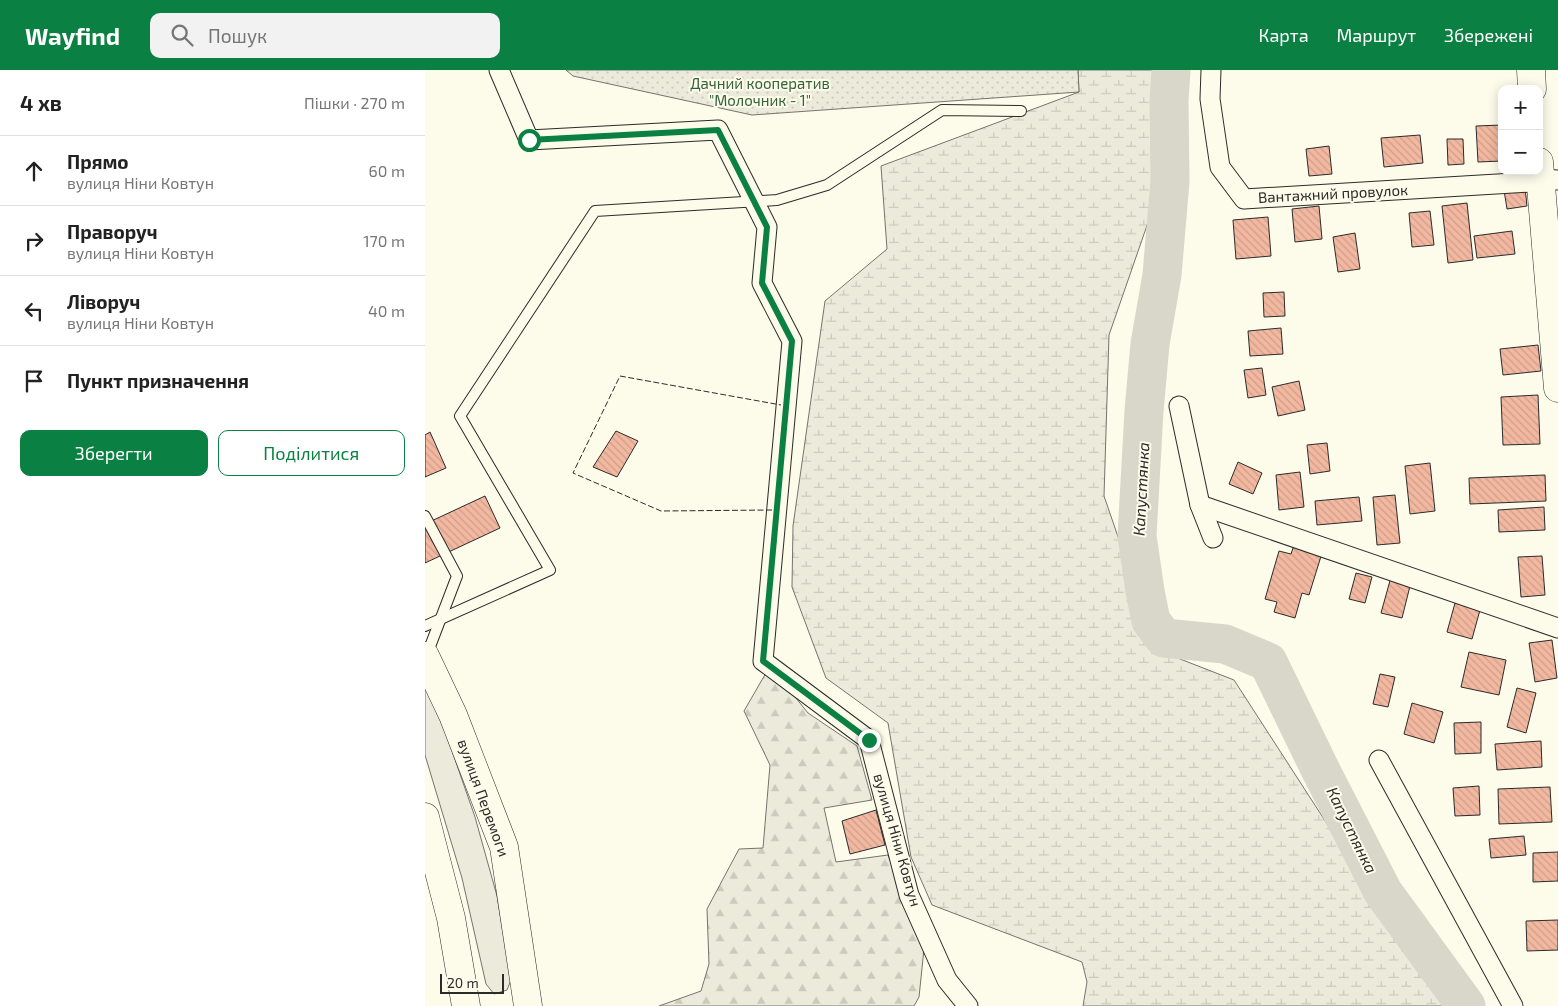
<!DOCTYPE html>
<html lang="uk">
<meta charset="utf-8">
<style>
body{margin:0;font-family:"Exo 2",sans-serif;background:#f2f2f2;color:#222}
.controls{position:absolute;right:15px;top:15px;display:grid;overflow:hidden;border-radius:10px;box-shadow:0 2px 12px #0003}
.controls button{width:45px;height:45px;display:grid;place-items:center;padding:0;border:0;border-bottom:1px solid #e0e0e0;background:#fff;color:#222;font:25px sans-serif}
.scale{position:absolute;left:15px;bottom:12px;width:64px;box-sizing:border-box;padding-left:5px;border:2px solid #2b2b2b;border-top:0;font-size:14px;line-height:18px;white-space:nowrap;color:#2b2b2b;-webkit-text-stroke:4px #fdfbea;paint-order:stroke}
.stop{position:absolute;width:15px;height:15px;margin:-11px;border:4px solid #0b8043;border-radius:50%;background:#fff}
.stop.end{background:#0b8043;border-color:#fff;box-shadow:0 1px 5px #0008}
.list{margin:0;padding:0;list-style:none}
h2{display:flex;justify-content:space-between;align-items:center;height:65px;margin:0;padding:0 20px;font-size:21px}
h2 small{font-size:16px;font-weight:400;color:#767676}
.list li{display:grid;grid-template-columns:32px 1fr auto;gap:15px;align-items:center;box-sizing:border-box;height:70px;padding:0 20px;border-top:1px solid #e0e0e0}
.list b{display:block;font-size:19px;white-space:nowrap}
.list p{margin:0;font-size:16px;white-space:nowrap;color:#767676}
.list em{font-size:16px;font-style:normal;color:#767676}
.actions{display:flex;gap:10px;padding:15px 20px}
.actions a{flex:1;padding:11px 0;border:1px solid #0b8043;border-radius:10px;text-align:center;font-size:18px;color:#0b8043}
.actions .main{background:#0b8043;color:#fff}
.icon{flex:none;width:28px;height:28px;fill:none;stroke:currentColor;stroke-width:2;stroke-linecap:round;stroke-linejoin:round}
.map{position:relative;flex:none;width:1133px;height:936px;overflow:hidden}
header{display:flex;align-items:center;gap:30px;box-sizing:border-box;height:70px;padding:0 25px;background:#0b8043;color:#fff}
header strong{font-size:24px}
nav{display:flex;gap:28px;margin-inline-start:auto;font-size:18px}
.search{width:350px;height:45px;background:#f2f2f2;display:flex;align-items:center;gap:12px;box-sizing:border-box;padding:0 18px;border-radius:10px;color:#767676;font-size:19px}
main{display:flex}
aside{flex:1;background:#fff}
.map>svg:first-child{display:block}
</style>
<header>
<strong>Wayfind</strong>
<div class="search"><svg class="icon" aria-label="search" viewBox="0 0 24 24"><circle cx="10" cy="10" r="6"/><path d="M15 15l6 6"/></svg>Пошук</div>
<nav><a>Карта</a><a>Маршрут</a><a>Збережені</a></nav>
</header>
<main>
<aside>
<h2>4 хв<small>Пішки · 270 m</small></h2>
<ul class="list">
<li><svg class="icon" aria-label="ahead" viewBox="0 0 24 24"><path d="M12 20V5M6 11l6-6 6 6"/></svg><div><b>Прямо</b><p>вулиця Ніни Ковтун</p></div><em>60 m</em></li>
<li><svg class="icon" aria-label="right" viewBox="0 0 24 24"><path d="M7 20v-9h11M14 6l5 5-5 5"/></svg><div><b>Праворуч</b><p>вулиця Ніни Ковтун</p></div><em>170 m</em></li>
<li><svg class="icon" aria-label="left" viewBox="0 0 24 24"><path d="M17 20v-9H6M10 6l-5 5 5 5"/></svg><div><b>Ліворуч</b><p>вулиця Ніни Ковтун</p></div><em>40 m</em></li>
<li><svg class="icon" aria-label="arrive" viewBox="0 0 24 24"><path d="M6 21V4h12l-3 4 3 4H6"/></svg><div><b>Пункт призначення</b></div></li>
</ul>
<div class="actions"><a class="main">Зберегти</a><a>Поділитися</a></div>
</aside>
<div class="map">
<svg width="1133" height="936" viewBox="0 0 1133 936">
<defs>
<pattern id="forest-firs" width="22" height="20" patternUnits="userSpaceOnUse" patternTransform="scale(1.25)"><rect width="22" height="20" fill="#ecebdb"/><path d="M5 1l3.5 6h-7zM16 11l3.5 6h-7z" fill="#cbcabc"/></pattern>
<pattern id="wetland-marsh" width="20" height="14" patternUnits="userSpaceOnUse" patternTransform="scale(1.25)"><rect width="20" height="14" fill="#ecebdb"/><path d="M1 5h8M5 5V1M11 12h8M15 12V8" fill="none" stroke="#cbcabc"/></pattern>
<pattern id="park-dots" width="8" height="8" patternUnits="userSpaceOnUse" patternTransform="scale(1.25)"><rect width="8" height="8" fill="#ecebdb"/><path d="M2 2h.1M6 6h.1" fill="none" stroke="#cbcabc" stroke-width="1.8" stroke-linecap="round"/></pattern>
<pattern id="building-back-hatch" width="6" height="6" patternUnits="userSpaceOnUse" patternTransform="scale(1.25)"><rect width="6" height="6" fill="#f2b8a0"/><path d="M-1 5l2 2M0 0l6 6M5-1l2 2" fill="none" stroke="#d09e8a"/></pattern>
</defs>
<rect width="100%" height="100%" fill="#fdfbea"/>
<!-- grass -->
<path fill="#ecebdb" stroke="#74746e" d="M0,613L12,638L50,747L72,826L86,910L82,920L69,924L61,914L37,808L0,685Z"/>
<!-- forest -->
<path fill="url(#forest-firs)" stroke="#74746e" d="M345,596L383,643L432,676L447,730L399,738L411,792L463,785L499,879L494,927L489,936H234L276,921L284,894L282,839L314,779L338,778L345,695L319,641Z"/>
<!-- wetland -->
<path fill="url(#wetland-marsh)" stroke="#74746e" d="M653,0H728L735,118L684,265L679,426L732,580L809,610L1016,930L1018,936H658L662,912L657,892L507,835L486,787L463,653L401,608L367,517L368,456L400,231L462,179L456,96L654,22Z"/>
<!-- park -->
<path fill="url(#park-dots)" stroke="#74746e" d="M141,0H653L654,22L327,45L148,6Z"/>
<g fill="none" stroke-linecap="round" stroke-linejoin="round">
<!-- river -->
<path stroke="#d8d7c9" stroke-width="39" d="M746,0L744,31L745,111L737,205L725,274L719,341L712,466L720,521L726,551L739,568L800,574L843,592L896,701L958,822L1041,936"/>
</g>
<!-- building -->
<g fill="url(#building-back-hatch)" stroke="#2b2b2b">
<path d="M1077,55V91L1053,92L1051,56Z"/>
<path d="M995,65L998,93L959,97L956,68Z"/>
<path d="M1022,69H1038L1039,94L1023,95Z"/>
<path d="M904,76L907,104L884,106L881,79Z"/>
<path d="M1100,117L1102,136L1082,139L1079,120Z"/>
<path d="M1042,133L1048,190L1023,193L1017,136Z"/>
<path d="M894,136L897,169L870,172L867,139Z"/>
<path d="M1005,141L1009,175L987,177L984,143Z"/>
<path d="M843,147L846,186L811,189L808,150Z"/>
<path d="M1087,161L1090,184L1052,188L1049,166Z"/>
<path d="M930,163L935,199L913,202L908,167Z"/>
<path d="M859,222L860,246L839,247L838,223Z"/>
<path d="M856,258L858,284L825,286L823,261Z"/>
<path d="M1113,275L1116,301L1078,305L1075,279Z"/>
<path d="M837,298L841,325L823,328L819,300Z"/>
<path d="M874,311L880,340L853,346L847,317Z"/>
<path d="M1113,325L1115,374L1078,375L1076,327Z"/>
<path d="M191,361L213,371L192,407L168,397Z"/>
<path d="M5,362L21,398L0,407V365Z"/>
<path d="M902,373L905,401L885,404L882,375Z"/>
<path d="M813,392L837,403L828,424L804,414Z"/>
<path d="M1005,393L1010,441L985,444L980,396Z"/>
<path d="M875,402L879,437L854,440L851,405Z"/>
<path d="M1120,405L1121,431L1045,434L1044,408Z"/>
<path d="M970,425L975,473L952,475L948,427Z"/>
<path d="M60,426L75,458L0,493V454Z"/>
<path d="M934,427L937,451L892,455L890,431Z"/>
<path d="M1119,437L1120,460L1074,462L1073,440Z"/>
<path d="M869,475L897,483L884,525L877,523L870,548L849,542L852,532L840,529L854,481L866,484Z"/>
<path d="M1117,486L1120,525L1096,527L1093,487Z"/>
<path d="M931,503L947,507L940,533L924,529Z"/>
<path d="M966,507L986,512L977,548L956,543Z"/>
<path d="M1030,533L1055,540L1047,569L1022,562Z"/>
<path d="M1127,570L1132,608L1110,612L1104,573Z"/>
<path d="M1044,582L1081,590L1074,625L1036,617Z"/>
<path d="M955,604L970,607L963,637L948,634Z"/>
<path d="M1092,618L1111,623L1101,663L1082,657Z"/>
<path d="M987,633L1018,642L1009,673L979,664Z"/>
<path d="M1056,652V683L1030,684L1029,653Z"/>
<path d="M1116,671L1117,697L1072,700L1070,674Z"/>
<path d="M1054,716L1055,745L1030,746L1028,718Z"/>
<path d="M1125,717L1127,752L1074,754L1073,719Z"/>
<path d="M451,740L460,775L425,784L417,751Z"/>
<path d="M1099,766L1101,785L1066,788L1064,769Z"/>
<path d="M1133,782V811L1108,812V783Z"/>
<path d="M1133,850V880L1102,881L1101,851Z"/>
</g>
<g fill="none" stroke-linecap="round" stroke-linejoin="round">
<!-- lane casing -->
<g stroke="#2b2b2b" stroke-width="12">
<g id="lane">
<path d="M0,446L32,506L1,587"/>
<path d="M0,556L125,500L35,346L170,141L352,130L402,115L517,40L596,41"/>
</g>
</g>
<!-- street casing -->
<g stroke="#2b2b2b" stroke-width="21">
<g id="street">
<path d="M74,0L104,70L293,60L342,157L337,213L367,271L338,591L444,670L484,825L522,910L543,936"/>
<path d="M786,0L785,29L795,97L819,129L1107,112L1116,109L1133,110"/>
<path d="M754,336L775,435L788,468"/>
<path d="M775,435L1133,558"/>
<path d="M954,690L1088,936"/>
</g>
</g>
<!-- secondary casing -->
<g stroke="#2b2b2b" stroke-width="29">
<g id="secondary">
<path d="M1106,0L1107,19"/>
<path d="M1114,92L1133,318"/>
<path d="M0,586L28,645L79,777L103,936"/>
<path d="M0,747L26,848L41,936"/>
</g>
</g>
<!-- lane -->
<use href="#lane" stroke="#fdfbea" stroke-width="10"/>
<!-- street -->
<use href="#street" stroke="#fdfbea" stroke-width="19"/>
<!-- secondary -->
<use href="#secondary" stroke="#fdfbea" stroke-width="28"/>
<!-- fence -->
<path stroke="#2b2b2b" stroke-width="1" stroke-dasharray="6 2.5" stroke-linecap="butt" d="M347,440L236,441L148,403L195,306L356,335"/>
</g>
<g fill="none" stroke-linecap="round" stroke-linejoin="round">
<!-- route -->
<path stroke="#0b8043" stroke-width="6" d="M104,70L293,60L342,157L337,213L367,271L338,591L444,670"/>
</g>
<g text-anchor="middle" stroke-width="4" stroke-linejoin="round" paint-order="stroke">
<!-- park labels -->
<g font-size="15" fill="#34623c" stroke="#fdfbea">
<text x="335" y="19">Дачний кооператив<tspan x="335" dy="17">"Молочник - 1"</tspan></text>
</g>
<!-- street labels -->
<g font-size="15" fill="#2b2b2b" stroke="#fdfbea">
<text transform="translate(908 124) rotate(-3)" y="5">Вантажний провулок</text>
<text transform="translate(58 728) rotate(70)" y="5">вулиця Перемоги</text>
<text transform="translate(472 770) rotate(74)" y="5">вулиця Ніни Ковтун</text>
</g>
<!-- water labels -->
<g font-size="16" font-style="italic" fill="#2b2b2b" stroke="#fdfbea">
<text transform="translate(716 419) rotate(-87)" y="6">Капустянка</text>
<text transform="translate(927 760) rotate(64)" y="6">Капустянка</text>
</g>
</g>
</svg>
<div class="controls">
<button>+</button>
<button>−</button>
</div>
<div class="scale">20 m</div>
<div class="stop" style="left:104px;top:70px"></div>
<div class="stop end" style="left:444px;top:670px"></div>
</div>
</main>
